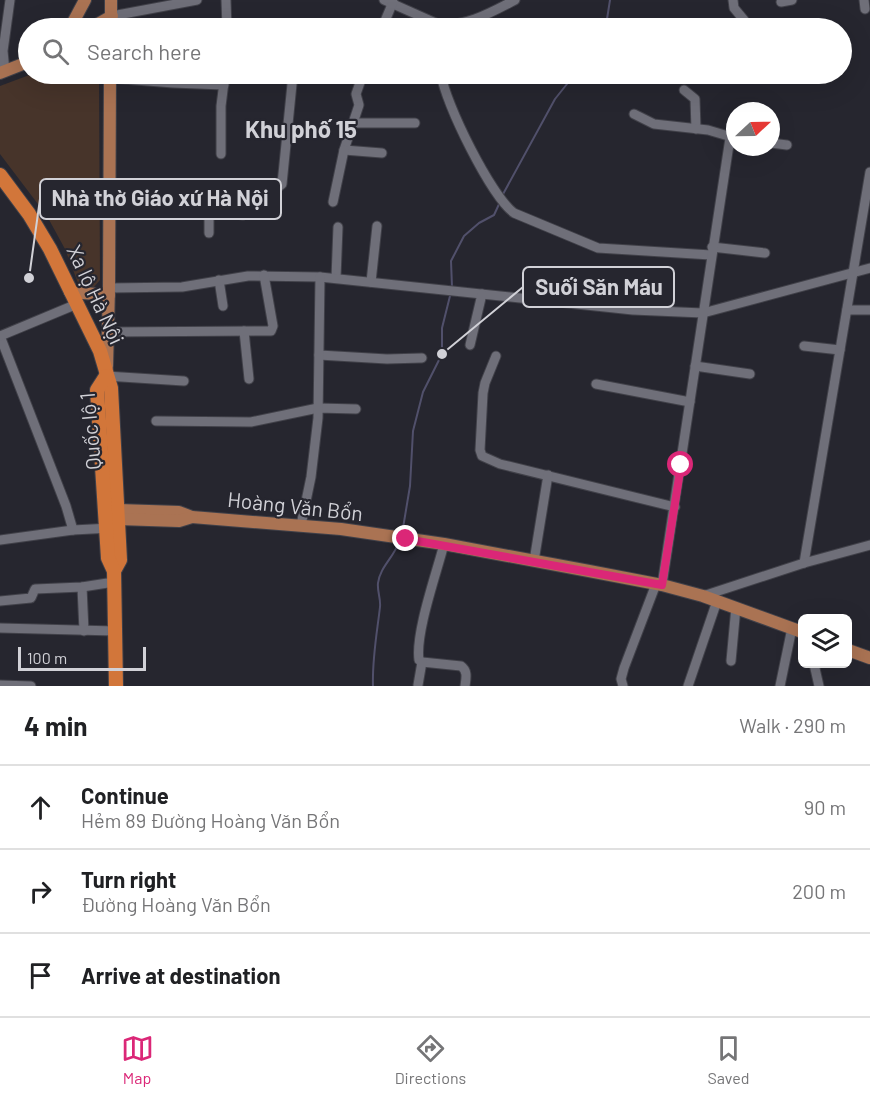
<!DOCTYPE html>
<meta charset="utf-8">
<style>
body{margin:0;font-family:Barlow,sans-serif;background:#f2f2f2;color:#202124}
.controls{position:absolute;right:18px;bottom:18px;display:grid;overflow:hidden;border-radius:9px;box-shadow:0 6px 24px #0002}
.controls button{width:54px;height:54px;display:grid;place-items:center;padding:0;border:0;border-bottom:2px solid #e0e0e0;background:#fff;color:#202124;font:30px sans-serif}
.compass{position:absolute;left:726px;top:102px;width:54px;height:54px;border-radius:50%;background:#fff;box-shadow:0 6px 24px #0002;rotate:68deg}
.scale{position:absolute;left:18px;bottom:15px;width:128px;box-sizing:border-box;padding-left:6px;border:3px solid #d1d1d7;border-top:0;font-size:16px;line-height:21px;white-space:nowrap;color:#d1d1d7;-webkit-text-stroke:4px #26262f;paint-order:stroke}
.stop{position:absolute;width:18px;height:18px;margin:-14px;border:4px solid #db2777;border-radius:50%;background:#fff}
.stop.end{background:#db2777;border-color:#fff;box-shadow:0 2px 6px #0008}
.list{margin:0;padding:0;list-style:none}
h2{display:flex;justify-content:space-between;align-items:center;height:78px;margin:0;padding:0 24px;font-size:26px}
h2 small{font-size:20px;font-weight:400;color:#757577}
.list li{display:grid;grid-template-columns:39px 1fr auto;gap:18px;align-items:center;box-sizing:border-box;height:84px;padding:0 24px;border-top:2px solid #e0e0e0}
.list b{display:block;font-size:22px;white-space:nowrap}
.list p{margin:0;font-size:20px;white-space:nowrap;color:#757577}
.list em{font-size:20px;font-style:normal;color:#757577}
.icon{flex:none;width:33px;height:33px;fill:none;stroke:currentColor;stroke-width:2;stroke-linecap:round;stroke-linejoin:round}
.map{position:relative;flex:none;width:870px;height:686px;overflow:hidden}
.search{position:absolute;background:#fff;box-shadow:0 6px 24px #0002;left:18px;right:18px;top:18px;height:66px;display:flex;align-items:center;gap:15px;box-sizing:border-box;padding:0 21px;border-radius:33px;color:#757577;font-size:22px}
.sheet{height:330px;background:#fff}
nav{display:flex;justify-content:space-around;align-items:center;box-sizing:border-box;height:84px;border-top:2px solid #e0e0e0;background:#fff;font-size:16px;color:#757577}
nav a{display:grid;justify-items:center;gap:3px}
nav .on{color:#db2777}
.map>svg:first-child{display:block}
</style>
<div class="map">
<svg width="870" height="686" viewBox="0 0 870 686">
<rect width="100%" height="100%" fill="#26262f"/>
<!-- green -->
<path fill="#47342a" d="M32,74H99L100,280L94,287L78,283L65,249L47,216L0,154V86Z"/>
<g fill="none" stroke-linecap="round" stroke-linejoin="round">
<!-- stream -->
<g stroke="#51506b" stroke-width="2">
<path d="M604,28L607,19L610,0"/>
<path d="M502,196L555,99L575,74"/>
<path d="M452,287L451,261L464,236L479,223L494,215L500,202"/>
<path d="M402,534L410,486L413,431L423,392L442,354V328L451,292"/>
<path d="M373,686C372,659 377,633 380,607C381,599 377,591 378,583C380,567 394,557 399,542"/>
</g>
<!-- minor casing -->
<g stroke="#414149" stroke-width="11">
<g id="minor">
<path d="M226,0L227,28"/>
<path d="M384,0L438,24C464,28 492,12 515,0"/>
<path d="M733,0L734,8L744,20"/>
<path d="M864,0L865,9"/>
<path d="M781,2L792,0"/>
<path d="M112,16L197,0"/>
<path d="M382,28L393,2"/>
<path d="M5,71L3,51L10,0"/>
<path d="M363,74L356,94L359,105L344,150L382,153"/>
<path d="M441,74C445,103 491,196 514,213L598,248L711,255"/>
<path d="M110,78L173,83L224,85"/>
<path d="M684,90L695,99L696,129"/>
<path d="M634,114L654,124L708,130L735,138"/>
<path d="M354,123H415"/>
<path d="M771,143L787,145"/>
<path d="M221,154V106L225,74"/>
<path d="M204,193C206,217 223,213 243,215"/>
<path d="M333,202L344,150"/>
<path d="M109,208H135L152,196L181,195L235,189H276L282,184L292,84V74"/>
<path d="M209,233V209"/>
<path d="M712,247L765,253"/>
<path d="M336,278L338,227"/>
<path d="M219,280L223,306"/>
<path d="M371,282L377,226"/>
<path d="M109,288L182,287L248,276L320,277L633,310L703,313L870,268"/>
<path d="M847,310H870"/>
<path d="M244,331L249,379"/>
<path d="M108,332L271,331L273,326L264,275"/>
<path d="M0,336L66,506L73,530"/>
<path d="M0,336L77,304"/>
<path d="M470,345L482,294"/>
<path d="M804,346L840,350"/>
<path d="M319,355L387,359L422,358"/>
<path d="M496,356L485,383L483,393L480,450L482,456L500,464L675,507"/>
<path d="M695,366L750,374"/>
<path d="M106,376L184,381"/>
<path d="M596,384L690,402"/>
<path d="M156,421L251,422L318,408L356,409"/>
<path d="M301,525L311,477L318,418L320,277"/>
<path d="M0,540L73,530L111,528"/>
<path d="M444,544C437,572 415,633 419,660L422,662L461,666C468,671 466,678 465,686"/>
<path d="M534,561L548,475"/>
<path d="M804,563L870,172"/>
<path d="M662,585L730,138"/>
<path d="M82,587L84,631"/>
<path d="M703,596L804,563L870,545"/>
<path d="M0,601L31,598L35,589L82,587L114,582"/>
<path d="M0,628L115,631"/>
<path d="M731,661L736,607"/>
<path d="M814,664L819,686"/>
<path d="M0,685L31,686"/>
<path d="M418,685L422,662"/>
<path d="M623,686L621,679L624,668L656,584"/>
<path d="M688,686L717,601"/>
<path d="M780,686L792,628"/>
</g>
</g>
<!-- major casing -->
<g stroke="#414149" stroke-width="14">
<g id="major">
<path d="M70,28L85,0"/>
<path d="M91,28L112,16"/>
<path d="M111,28V0"/>
<path d="M0,73L28,62"/>
<path d="M70,292L109,295"/>
<path d="M107,366L109,288L110,74"/>
<path d="M118,510L179,512L192,517L341,529L444,544L589,571L662,585L703,596L802,632"/>
<path d="M119,519L179,521L192,517"/>
<path d="M848,650L870,658"/>
</g>
</g>
<!-- highway casing -->
<g stroke="#414149" stroke-width="16">
<g id="highway">
<path d="M0,175L29,214L50,249L100,351L111,388L120,560L114,571"/>
<path d="M106,376L97,390L108,558L114,571L116,686"/>
</g>
</g>
<!-- minor -->
<use href="#minor" stroke="#6f6f79" stroke-width="9"/>
<!-- major -->
<use href="#major" stroke="#aa7353" stroke-width="12"/>
<!-- highway -->
<use href="#highway" stroke="#d2763a" stroke-width="14"/>
</g>
<g fill="none" stroke-linecap="round" stroke-linejoin="round">
<!-- route -->
<path stroke="#db2777" stroke-width="8" d="M406,539L662,585L681,465"/>
</g>
<g text-anchor="middle" stroke-width="4.5" stroke-linejoin="round" paint-order="stroke">
<!-- street labels -->
<g font-size="21" fill="#d1d1d7" stroke="#26262f">
<text transform="translate(95 295) rotate(65)" y="7">Xa lộ Hà Nội</text>
<text transform="translate(91 431) rotate(-95)" y="7">Quốc lộ 1</text>
<text transform="translate(295 507) rotate(6)" y="7">Hoàng Văn Bổn</text>
</g>
<!-- quarter labels -->
<g font-size="24" font-weight="bold" fill="#d1d1d7" stroke="#26262f">
<text x="301" y="138">Khu phố 15</text>
</g>
</g>
<!-- callouts -->
<path fill="none" stroke="#d1d1d7" stroke-width="2" d="M29 278L40 199M442 354L523 287"/>
<g fill="#d1d1d7" stroke="#26262f" stroke-width="2">
<circle cx="29" cy="278" r="6"/>
<circle cx="442" cy="354" r="6"/>
</g>
<g fill="#26262f" stroke="#d1d1d7" stroke-width="2">
<rect x="40" y="179" width="241" height="40" rx="6"/>
<rect x="523" y="267" width="151" height="40" rx="6"/>
</g>
<g font-size="22" text-anchor="middle" font-weight="bold" fill="#d1d1d7">
<text x="160" y="206">Nhà thờ Giáo xứ Hà Nội</text>
<text x="599" y="295">Suối Săn Máu</text>
</g>
</svg>
<div class="controls">
<button><svg class="icon" aria-label="layers" viewBox="0 0 24 24"><path d="M12 4l9 5-9 5-9-5zM3 14l9 5 9-5"/></svg></button>
</div>
<svg class="compass" viewBox="-18 -18 36 36"><path d="M0-13l5 13h-10z" fill="#e53935"/><path d="M0 13l5-13h-10z" fill="#757577"/></svg>
<div class="scale">100 m</div>
<div class="stop" style="left:681px;top:465px"></div>
<div class="stop end" style="left:406px;top:539px"></div>
<div class="search"><svg class="icon" aria-label="search" viewBox="0 0 24 24"><circle cx="10" cy="10" r="6"/><path d="M15 15l6 6"/></svg>Search here</div>
</div>
<section class="sheet">
<h2>4 min<small>Walk · 290 m</small></h2>
<ul class="list">
<li><svg class="icon" aria-label="ahead" viewBox="0 0 24 24"><path d="M12 20V5M6 11l6-6 6 6"/></svg><div><b>Continue</b><p>Hẻm 89 Đường Hoàng Văn Bổn</p></div><em>90 m</em></li>
<li><svg class="icon" aria-label="right" viewBox="0 0 24 24"><path d="M7 20v-9h11M14 6l5 5-5 5"/></svg><div><b>Turn right</b><p>Đường Hoàng Văn Bổn</p></div><em>200 m</em></li>
<li><svg class="icon" aria-label="arrive" viewBox="0 0 24 24"><path d="M6 21V4h12l-3 4 3 4H6"/></svg><div><b>Arrive at destination</b></div></li>
</ul>
</section>
<nav>
<a class="on"><svg class="icon" aria-label="map" viewBox="0 0 24 24"><path d="M3 6l6-2 6 2 6-2v14l-6 2-6-2-6 2zM9 4v14M15 6v14"/></svg>Map</a>
<a><svg class="icon" aria-label="directions" viewBox="0 0 24 24"><path d="M12 3l9 9-9 9-9-9zM9 14v-3h6M13 9l2 2-2 2"/></svg>Directions</a>
<a><svg class="icon" aria-label="saved" viewBox="0 0 24 24"><path d="M7 4h10v16l-5-4-5 4z"/></svg>Saved</a>
</nav>
